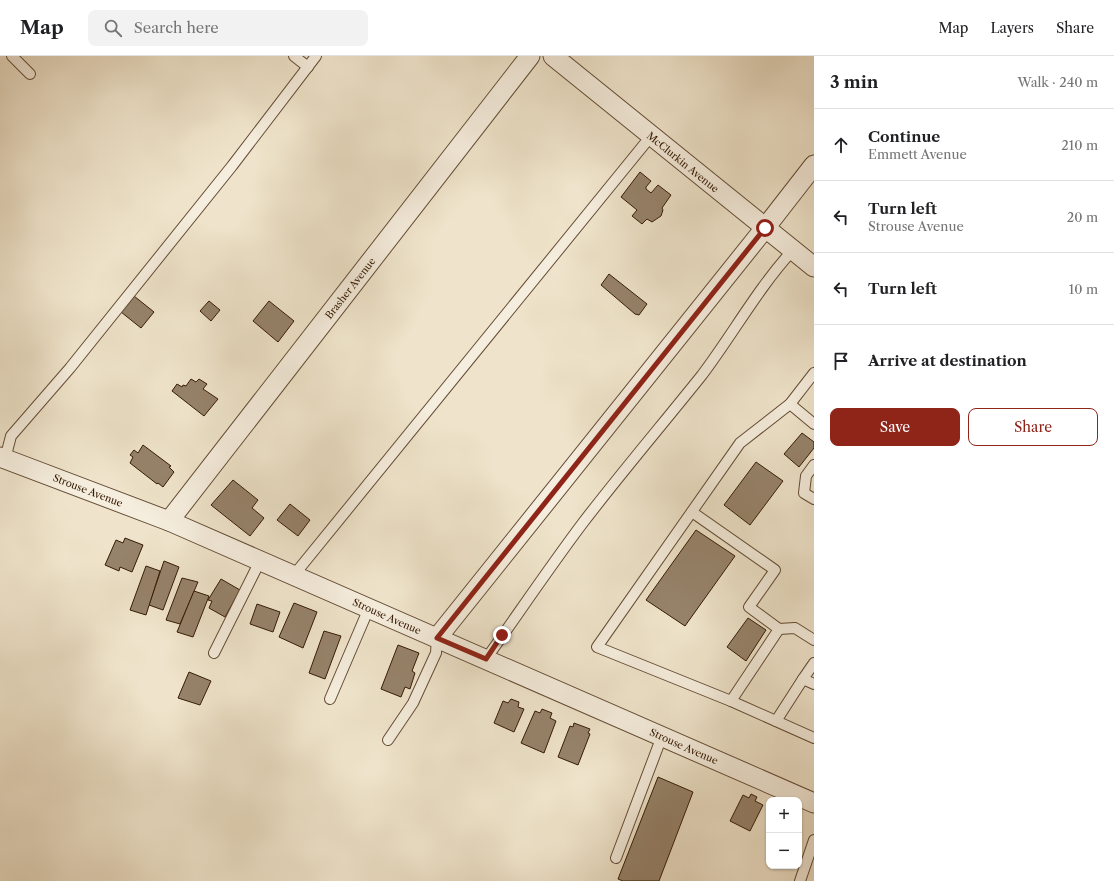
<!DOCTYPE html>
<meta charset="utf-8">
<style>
body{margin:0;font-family:"Libre Caslon Text",serif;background:#f2f2f2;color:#202124}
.controls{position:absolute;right:12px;bottom:12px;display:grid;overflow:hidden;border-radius:8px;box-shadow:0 1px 3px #0004}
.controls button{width:36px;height:36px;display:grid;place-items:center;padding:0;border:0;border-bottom:1px solid #e0e0e0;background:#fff;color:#202124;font:20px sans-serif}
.stop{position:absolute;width:12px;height:12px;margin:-9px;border:3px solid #8f2418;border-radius:50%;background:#fff}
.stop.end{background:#8f2418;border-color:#fff;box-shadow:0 1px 4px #0008}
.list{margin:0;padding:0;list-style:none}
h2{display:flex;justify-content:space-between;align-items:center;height:52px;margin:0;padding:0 16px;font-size:17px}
h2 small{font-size:13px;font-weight:400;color:#757577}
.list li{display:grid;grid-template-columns:26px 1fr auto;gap:12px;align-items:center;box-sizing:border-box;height:72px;padding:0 16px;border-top:1px solid #e0e0e0}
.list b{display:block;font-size:15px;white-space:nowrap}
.list p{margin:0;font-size:13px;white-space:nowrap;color:#757577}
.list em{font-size:13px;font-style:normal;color:#757577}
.actions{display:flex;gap:8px;padding:12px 16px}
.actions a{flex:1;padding:9px 0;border:1px solid #8f2418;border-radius:8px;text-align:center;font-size:14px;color:#8f2418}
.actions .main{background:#8f2418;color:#fff}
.icon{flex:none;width:22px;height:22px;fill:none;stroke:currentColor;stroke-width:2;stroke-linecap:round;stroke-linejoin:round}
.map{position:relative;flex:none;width:814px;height:825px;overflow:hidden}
header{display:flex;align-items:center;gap:24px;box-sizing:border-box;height:56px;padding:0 20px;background:#fff;border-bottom:1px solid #e0e0e0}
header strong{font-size:19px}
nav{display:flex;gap:22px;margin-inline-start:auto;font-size:14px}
.search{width:280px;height:36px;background:#f2f2f2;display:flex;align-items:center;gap:10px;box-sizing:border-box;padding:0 14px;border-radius:8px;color:#757577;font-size:15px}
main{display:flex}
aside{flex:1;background:#fff}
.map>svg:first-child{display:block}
</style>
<header>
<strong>Map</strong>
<div class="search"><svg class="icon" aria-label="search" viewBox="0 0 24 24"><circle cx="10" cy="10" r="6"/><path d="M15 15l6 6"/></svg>Search here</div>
<nav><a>Map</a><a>Layers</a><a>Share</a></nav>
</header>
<main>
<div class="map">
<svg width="814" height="825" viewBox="0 0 814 825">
<rect width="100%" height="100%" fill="#efe4cb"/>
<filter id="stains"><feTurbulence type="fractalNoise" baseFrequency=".005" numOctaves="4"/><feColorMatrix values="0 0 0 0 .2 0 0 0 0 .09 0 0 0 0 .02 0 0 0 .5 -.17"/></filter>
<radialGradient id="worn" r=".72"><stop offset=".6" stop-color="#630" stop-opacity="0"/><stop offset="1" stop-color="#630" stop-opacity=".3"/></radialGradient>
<!-- building -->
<g fill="#96836b" stroke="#351a03">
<path d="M640,116L651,125L646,131V133L651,137L658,129L671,139L662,152L663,154L661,160L652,166L647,163L642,168L632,160L637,154L621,141Z"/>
<path d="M609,218L647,248L639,259L635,258L601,229Z"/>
<path d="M134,240L154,256L141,272L121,256Z"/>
<path d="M209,245L220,254L211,265L200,255Z"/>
<path d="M269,245L294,265L278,286L253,265Z"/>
<path d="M191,323L196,326L199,323L207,328L203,333L218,343L204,360L172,335L177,328L182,331L183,329L186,330Z"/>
<path d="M802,377L814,386V392L799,411L784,398Z"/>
<path d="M143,389L171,410L169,411L174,416L163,431L158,427L157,428L130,407L133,401L130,399L134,394L138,397Z"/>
<path d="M756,406L783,425L750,469L724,449Z"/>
<path d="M233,424L258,444L252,452L264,462L250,480L211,449Z"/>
<path d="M290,448L310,464L298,480L277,464Z"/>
<path d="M696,474L735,500L685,570L646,544Z"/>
<path d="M125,482L143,489L132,516L120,511L119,515L105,509L116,484L123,487Z"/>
<path d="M164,505L179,511L163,554L149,549Z"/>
<path d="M146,510L160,515L146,559L130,554Z"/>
<path d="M182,522L198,526L180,568L166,564Z"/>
<path d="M221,523L240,534L225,561L209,552L212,545L208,544Z"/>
<path d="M194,535L209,540L193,581L177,576Z"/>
<path d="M294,547L317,556L303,592L279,581Z"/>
<path d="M257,548L280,556L273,576L250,568Z"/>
<path d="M748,562L766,574L746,605L727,591Z"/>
<path d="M324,575L341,580L325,623L309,617Z"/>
<path d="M398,589L419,597L412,615L415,617L410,633L405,631L401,641L381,633Z"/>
<path d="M189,616L211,625L200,649L178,642Z"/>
<path d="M511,643L519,646L518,651L524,653L514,676L494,667L503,645L508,647Z"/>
<path d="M542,653L552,657L550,662L556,665L544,697L521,687L535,655L540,657Z"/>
<path d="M574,667L590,673L588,677L590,678L578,709L558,701L570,670L573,671Z"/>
<path d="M658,721L693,736L659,825H623L618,823Z"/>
<path d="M751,738L757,741L755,745L763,749L750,775L730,765L743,739L749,742Z"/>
</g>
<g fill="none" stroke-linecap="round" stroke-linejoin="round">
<!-- service casing -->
<g stroke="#644c35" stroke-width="12">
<g id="service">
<path d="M12,0L30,18"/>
<path d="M294,0L308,11"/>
<path d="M814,317L790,348L740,387L597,591L731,645L814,682"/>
<path d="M790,348L814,368"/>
<path d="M5,403L11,380L70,312L232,110L316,0"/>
<path d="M814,409L806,420L804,437L814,443"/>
<path d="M692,456L775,514L749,551L779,573L795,572L814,584"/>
<path d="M294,519L651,80"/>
<path d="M214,597L260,505"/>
<path d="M486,603C518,558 549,512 582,468C621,417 662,369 702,319C733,278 758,232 793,194"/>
<path d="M814,607L803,623L814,628"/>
<path d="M330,643L369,552"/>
<path d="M731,645L779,573"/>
<path d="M776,665L803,623"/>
<path d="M388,684L413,647L436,597L437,582"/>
<path d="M616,802L662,680"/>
<path d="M800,825L814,784"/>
</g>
</g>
<!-- minor casing -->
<g stroke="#644c35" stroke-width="21">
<g id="minor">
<path d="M553,0L814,211"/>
<path d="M0,401L169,465L814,747"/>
<path d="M169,465L530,0"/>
<path d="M437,582L765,172L814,109"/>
</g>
</g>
<!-- service -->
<use href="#service" stroke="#f5eddd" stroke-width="10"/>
<!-- minor -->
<use href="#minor" stroke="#f5eddd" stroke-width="19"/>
</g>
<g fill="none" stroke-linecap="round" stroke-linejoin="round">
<!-- route -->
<path stroke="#8f2418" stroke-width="5" d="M502,579L486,603L437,582L765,172"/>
</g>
<g text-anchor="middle" stroke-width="3" stroke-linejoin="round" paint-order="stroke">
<!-- street labels -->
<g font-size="10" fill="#351a03" stroke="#f5eddd">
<text transform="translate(683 106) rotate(39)" y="4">McClurkin Avenue</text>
<text transform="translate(350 232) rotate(-52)" y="4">Brasher Avenue</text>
<text transform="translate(88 434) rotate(21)" y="4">Strouse Avenue</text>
<text transform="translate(387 560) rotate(24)" y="4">Strouse Avenue</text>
<text transform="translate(684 690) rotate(24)" y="4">Strouse Avenue</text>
</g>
</g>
<rect width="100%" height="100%" filter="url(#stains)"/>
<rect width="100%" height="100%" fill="url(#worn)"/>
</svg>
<div class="controls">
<button>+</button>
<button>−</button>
</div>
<div class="stop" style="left:765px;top:172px"></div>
<div class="stop end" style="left:502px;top:579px"></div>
</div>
<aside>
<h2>3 min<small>Walk · 240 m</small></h2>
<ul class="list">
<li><svg class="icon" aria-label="ahead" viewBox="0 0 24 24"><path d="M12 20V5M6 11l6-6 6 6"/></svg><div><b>Continue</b><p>Emmett Avenue</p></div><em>210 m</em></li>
<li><svg class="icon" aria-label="left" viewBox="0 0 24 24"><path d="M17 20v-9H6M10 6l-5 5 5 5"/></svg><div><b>Turn left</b><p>Strouse Avenue</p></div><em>20 m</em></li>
<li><svg class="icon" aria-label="left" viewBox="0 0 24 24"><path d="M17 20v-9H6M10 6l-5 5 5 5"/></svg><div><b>Turn left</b></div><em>10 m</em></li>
<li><svg class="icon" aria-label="arrive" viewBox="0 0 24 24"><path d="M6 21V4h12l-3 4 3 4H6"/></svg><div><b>Arrive at destination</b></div></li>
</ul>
<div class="actions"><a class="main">Save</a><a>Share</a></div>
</aside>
</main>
